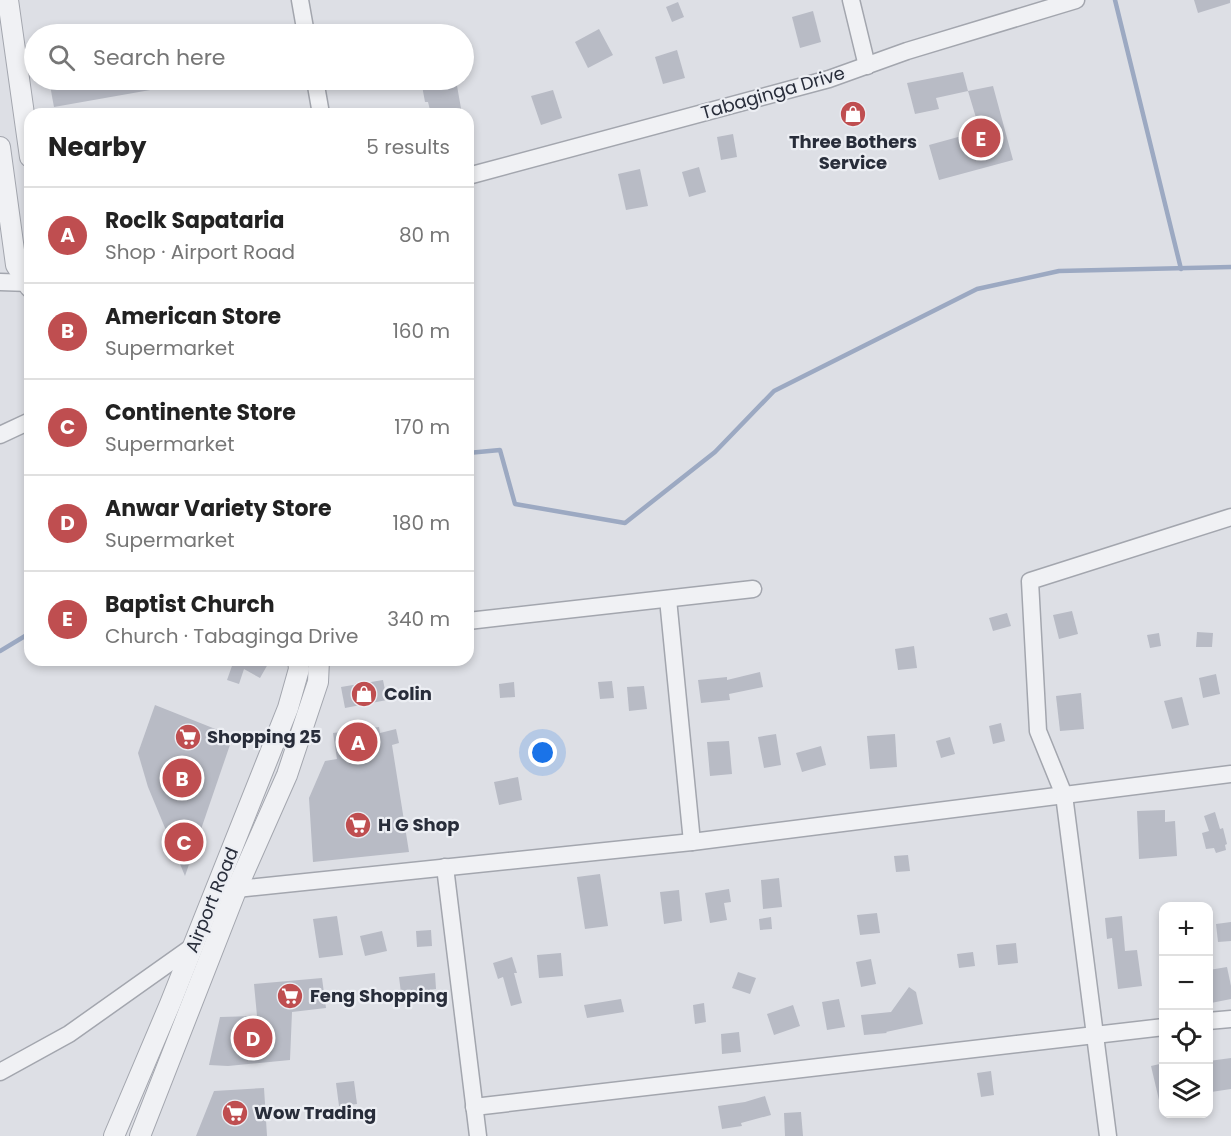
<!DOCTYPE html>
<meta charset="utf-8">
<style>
body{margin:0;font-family:Poppins,sans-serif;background:#f2f2f2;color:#222}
.controls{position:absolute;right:18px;bottom:18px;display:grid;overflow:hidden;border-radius:12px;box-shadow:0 3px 9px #0003}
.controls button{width:54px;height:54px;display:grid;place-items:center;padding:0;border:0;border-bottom:2px solid #e0e0e0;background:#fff;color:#222;font:30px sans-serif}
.you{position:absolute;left:543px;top:753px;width:21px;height:21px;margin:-15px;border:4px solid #fff;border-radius:50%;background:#1a73e8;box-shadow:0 0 0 9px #1a73e833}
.badge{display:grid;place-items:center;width:39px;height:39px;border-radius:50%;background:#bf4e50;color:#fff;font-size:20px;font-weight:700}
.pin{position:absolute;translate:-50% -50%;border:3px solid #fff;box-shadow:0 2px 6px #0006}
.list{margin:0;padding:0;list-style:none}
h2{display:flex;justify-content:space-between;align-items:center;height:78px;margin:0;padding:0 24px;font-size:26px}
h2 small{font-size:20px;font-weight:400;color:#767676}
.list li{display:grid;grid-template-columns:39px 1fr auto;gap:18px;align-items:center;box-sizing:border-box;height:96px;padding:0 24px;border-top:2px solid #e0e0e0}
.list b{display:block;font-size:22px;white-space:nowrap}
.list p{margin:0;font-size:20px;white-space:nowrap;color:#767676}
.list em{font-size:20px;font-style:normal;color:#767676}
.icon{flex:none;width:33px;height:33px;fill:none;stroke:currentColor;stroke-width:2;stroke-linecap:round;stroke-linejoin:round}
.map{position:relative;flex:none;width:1231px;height:1136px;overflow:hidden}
.search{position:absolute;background:#fff;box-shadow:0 3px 9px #0003;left:24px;top:24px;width:450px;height:66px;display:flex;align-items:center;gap:15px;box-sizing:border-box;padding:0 21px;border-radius:33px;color:#767676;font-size:22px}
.panel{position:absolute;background:#fff;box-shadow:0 3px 9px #0003;left:24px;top:108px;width:450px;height:558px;border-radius:18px}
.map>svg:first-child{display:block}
</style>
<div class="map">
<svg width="1231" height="1136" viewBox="0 0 1231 1136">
<rect width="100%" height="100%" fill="#dddfe5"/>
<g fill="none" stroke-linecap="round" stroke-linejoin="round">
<!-- stream -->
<g stroke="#9ca9c2" stroke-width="4.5">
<path d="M1115,0L1181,269"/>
<path d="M468,453L500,450L515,504L625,523L715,452L774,391L977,289L1059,271L1231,267"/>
<path d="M0,651L30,633"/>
</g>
</g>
<!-- building -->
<g fill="#b8bbc5">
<path d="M1194,0H1230V3L1198,13Z"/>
<path d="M678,2L684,17L672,22L666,7Z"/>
<path d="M813,11L821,42L800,48L792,17Z"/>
<path d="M599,29L613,55L588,68L575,42Z"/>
<path d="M677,50L685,78L663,84L655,57Z"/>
<path d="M963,72L968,91L936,98L939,109L915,114L907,83Z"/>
<path d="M49,80H172L173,86L54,107Z"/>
<path d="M421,80H456L462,114H431L428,102H425Z"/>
<path d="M993,86L1013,160L939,180L929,145L980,131L968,91Z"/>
<path d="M553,90L562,118L541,125L531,96Z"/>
<path d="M733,134L737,157L721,160L717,137Z"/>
<path d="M699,167L706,192L689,197L682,172Z"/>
<path d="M640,169L648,206L626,210L618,174Z"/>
<path d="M1072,611L1078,634L1059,639L1053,615Z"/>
<path d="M1007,613L1011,626L993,631L989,618Z"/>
<path d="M1197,632L1213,633L1212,647H1196Z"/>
<path d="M1159,633L1161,646L1150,648L1147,635Z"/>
<path d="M914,646L917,668L898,670L895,649Z"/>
<path d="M229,660H258L268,664L260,678L244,669L239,684L227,680L233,663Z"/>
<path d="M760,672L763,687L729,694L730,700L701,703L698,680L727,677V680Z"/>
<path d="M1216,674L1220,694L1203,698L1199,678Z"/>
<path d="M383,680L387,700L345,708L341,687Z"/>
<path d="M612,681L614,698L600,699L598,682Z"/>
<path d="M514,682L515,697L500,698L499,684Z"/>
<path d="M644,686L647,709L629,711L627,687Z"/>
<path d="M1081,693L1084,729L1060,731L1056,696Z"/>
<path d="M1182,697L1189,725L1172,729L1164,701Z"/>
<path d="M155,705L233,736L185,876L148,787L138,753Z"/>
<path d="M1001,723L1005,741L993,744L989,726Z"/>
<path d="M379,727L380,733L396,729L399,743L392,745L409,852L313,862L309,798L325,761L337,759L333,733Z"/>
<path d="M776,734L781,765L764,768L758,737Z"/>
<path d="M895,734L897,767L870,769L867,736Z"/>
<path d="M950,737L955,754L941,758L936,741Z"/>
<path d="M729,741L732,774L710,776L707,742Z"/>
<path d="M821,746L826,765L802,772L796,753Z"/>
<path d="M518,777L522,800L499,805L494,782Z"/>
<path d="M1165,810V822L1175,821L1177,856L1139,859L1137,811Z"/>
<path d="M1215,812L1220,829L1223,828L1227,844L1225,845L1226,850L1216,853L1214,848L1206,849L1202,833L1209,831L1204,816Z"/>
<path d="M908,855L910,871L896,872L894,856Z"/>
<path d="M600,874L608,926L585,929L577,877Z"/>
<path d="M779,878L782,907L763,909L761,880Z"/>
<path d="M729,889L731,902L724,903L727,920L710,923L705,893Z"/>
<path d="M679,890L682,921L664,924L660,892Z"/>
<path d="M877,913L880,933L860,935L857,915Z"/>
<path d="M337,916L343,955L319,958L313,919Z"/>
<path d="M1122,916L1125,951L1137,950L1142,986L1118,989L1112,938L1107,939L1105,918Z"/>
<path d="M771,917L772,929L760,930L759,919Z"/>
<path d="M1231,922V941L1218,942L1216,924Z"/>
<path d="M431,930L432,946L417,947L416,931Z"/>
<path d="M382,931L387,951L365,956L360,936Z"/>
<path d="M1016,943L1018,963L998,965L996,945Z"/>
<path d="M973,952L975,966L959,968L957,954Z"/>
<path d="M561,953L563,976L539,978L537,955Z"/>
<path d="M512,957L517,973H514L522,1003L511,1006L503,977L498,979L493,963Z"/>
<path d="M871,959L876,984L861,987L856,962Z"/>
<path d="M1227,967L1231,986V999L1211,1003L1209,970Z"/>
<path d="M738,972L756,978L750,994L732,988Z"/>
<path d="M435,973L436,989L401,993L399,977Z"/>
<path d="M322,978L326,1008L292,1012L290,1060L228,1066L209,1065L220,1017L257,1016L254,984Z"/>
<path d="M909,987L916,992L923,1024L886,1032L887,1033L864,1035L861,1015L891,1012Z"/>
<path d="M621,999L624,1012L587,1018L584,1005Z"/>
<path d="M839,999L845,1027L827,1030L822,1002Z"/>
<path d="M704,1003L706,1022L695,1024L693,1005Z"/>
<path d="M793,1005L800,1026L774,1035L767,1014Z"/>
<path d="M739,1032L741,1052L722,1054L721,1034Z"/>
<path d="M1231,1058V1089L1211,1092L1209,1061Z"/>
<path d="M1164,1063V1100H1159L1151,1066Z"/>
<path d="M991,1071L994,1095L981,1097L977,1073Z"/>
<path d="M354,1081L357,1104L339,1106L336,1083Z"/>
<path d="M264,1088L267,1136H196L214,1091Z"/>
<path d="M765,1096L771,1115L741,1123L742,1126L722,1129L718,1106L745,1102Z"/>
<path d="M801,1112L803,1136H785L784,1113Z"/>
</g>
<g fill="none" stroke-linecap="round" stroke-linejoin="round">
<!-- minor casing -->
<g stroke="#a3a6ae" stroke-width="19">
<g id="minor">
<path d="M300,0L306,34"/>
<path d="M851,0L867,66"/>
<path d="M315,80L321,114"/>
<path d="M468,176L829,79L907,51L1076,0"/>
<path d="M0,282L30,283"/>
<path d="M0,435L30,421"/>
<path d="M668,599L692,842"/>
<path d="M468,621L753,589"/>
<path d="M445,867L478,1136"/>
<path d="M227,890L692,842L1231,774"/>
<path d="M1208,1021L1231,1019"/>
<path d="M0,1072L69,1034L196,944"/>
<path d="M474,1107L1164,1027"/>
<path d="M1108,1136L1064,795L1038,731L1030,581L1231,517"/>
</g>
</g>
<!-- tertiary casing -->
<g stroke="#a3a6ae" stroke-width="22">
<g id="tertiary">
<path d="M8,0L30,157"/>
<path d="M0,147L16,265L30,287"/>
<path d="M114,1136L170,1004L288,708L299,669L298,660"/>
<path d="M140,1136L237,888L287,775L318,682L319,660"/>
</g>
</g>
<!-- minor -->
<use href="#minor" stroke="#f0f1f4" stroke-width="16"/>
<!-- tertiary -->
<use href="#tertiary" stroke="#f0f1f4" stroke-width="20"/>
</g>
<!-- icons -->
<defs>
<g id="shop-disc" transform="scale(1.35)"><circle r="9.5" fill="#bf4e50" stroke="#eceef3"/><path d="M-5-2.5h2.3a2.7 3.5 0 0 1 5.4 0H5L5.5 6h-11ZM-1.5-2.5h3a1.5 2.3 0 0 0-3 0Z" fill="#fff"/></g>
<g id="supermarket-disc" transform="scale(1.35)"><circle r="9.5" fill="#bf4e50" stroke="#eceef3"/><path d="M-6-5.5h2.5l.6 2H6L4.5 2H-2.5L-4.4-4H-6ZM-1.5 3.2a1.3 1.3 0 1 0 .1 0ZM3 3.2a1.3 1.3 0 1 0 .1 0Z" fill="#fff"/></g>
</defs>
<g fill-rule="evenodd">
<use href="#shop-disc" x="853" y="114"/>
<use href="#shop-disc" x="364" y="694"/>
<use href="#supermarket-disc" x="188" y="737"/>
<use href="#supermarket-disc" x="358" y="825"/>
<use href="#supermarket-disc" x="290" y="996"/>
<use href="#supermarket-disc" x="235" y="1113"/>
</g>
<g text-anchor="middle" stroke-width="4.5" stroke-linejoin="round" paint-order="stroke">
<!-- street labels -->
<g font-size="18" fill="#282d3a" stroke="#eceef3">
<text transform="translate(773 93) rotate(-16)" y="6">Tabaginga Drive</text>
<text transform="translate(212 900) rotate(-68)" y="6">Airport Road</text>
</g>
<!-- poi labels -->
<g font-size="18" font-weight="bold" fill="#282d3a" stroke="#eceef3" text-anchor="start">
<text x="853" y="148" text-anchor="middle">Three Bothers<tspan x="853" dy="21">Service</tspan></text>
<text x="384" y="700">Colin</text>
<text x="207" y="743">Shopping 25</text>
<text x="378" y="831">H G Shop</text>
<text x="310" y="1002">Feng Shopping</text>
<text x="254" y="1119">Wow Trading</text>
</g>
</g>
</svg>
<div class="controls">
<button>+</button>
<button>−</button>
<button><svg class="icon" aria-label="locate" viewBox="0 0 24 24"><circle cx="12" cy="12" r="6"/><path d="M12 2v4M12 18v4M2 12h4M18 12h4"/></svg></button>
<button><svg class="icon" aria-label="layers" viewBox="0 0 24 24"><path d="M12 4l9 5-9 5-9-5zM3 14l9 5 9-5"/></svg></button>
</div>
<div class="you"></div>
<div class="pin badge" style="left:358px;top:742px">A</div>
<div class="pin badge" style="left:182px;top:778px">B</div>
<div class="pin badge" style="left:184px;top:842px">C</div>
<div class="pin badge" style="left:253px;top:1038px">D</div>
<div class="pin badge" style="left:981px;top:138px">E</div>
<div class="search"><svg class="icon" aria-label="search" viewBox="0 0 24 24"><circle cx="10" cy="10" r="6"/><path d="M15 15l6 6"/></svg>Search here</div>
<section class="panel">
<h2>Nearby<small>5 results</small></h2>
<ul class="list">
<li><span class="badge">A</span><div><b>Roclk Sapataria</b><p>Shop · Airport Road</p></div><em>80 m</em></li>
<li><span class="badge">B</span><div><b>American Store</b><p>Supermarket</p></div><em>160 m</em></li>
<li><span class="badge">C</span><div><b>Continente Store</b><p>Supermarket</p></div><em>170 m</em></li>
<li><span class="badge">D</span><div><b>Anwar Variety Store</b><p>Supermarket</p></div><em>180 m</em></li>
<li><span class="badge">E</span><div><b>Baptist Church</b><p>Church · Tabaginga Drive</p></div><em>340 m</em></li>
</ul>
</section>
</div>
